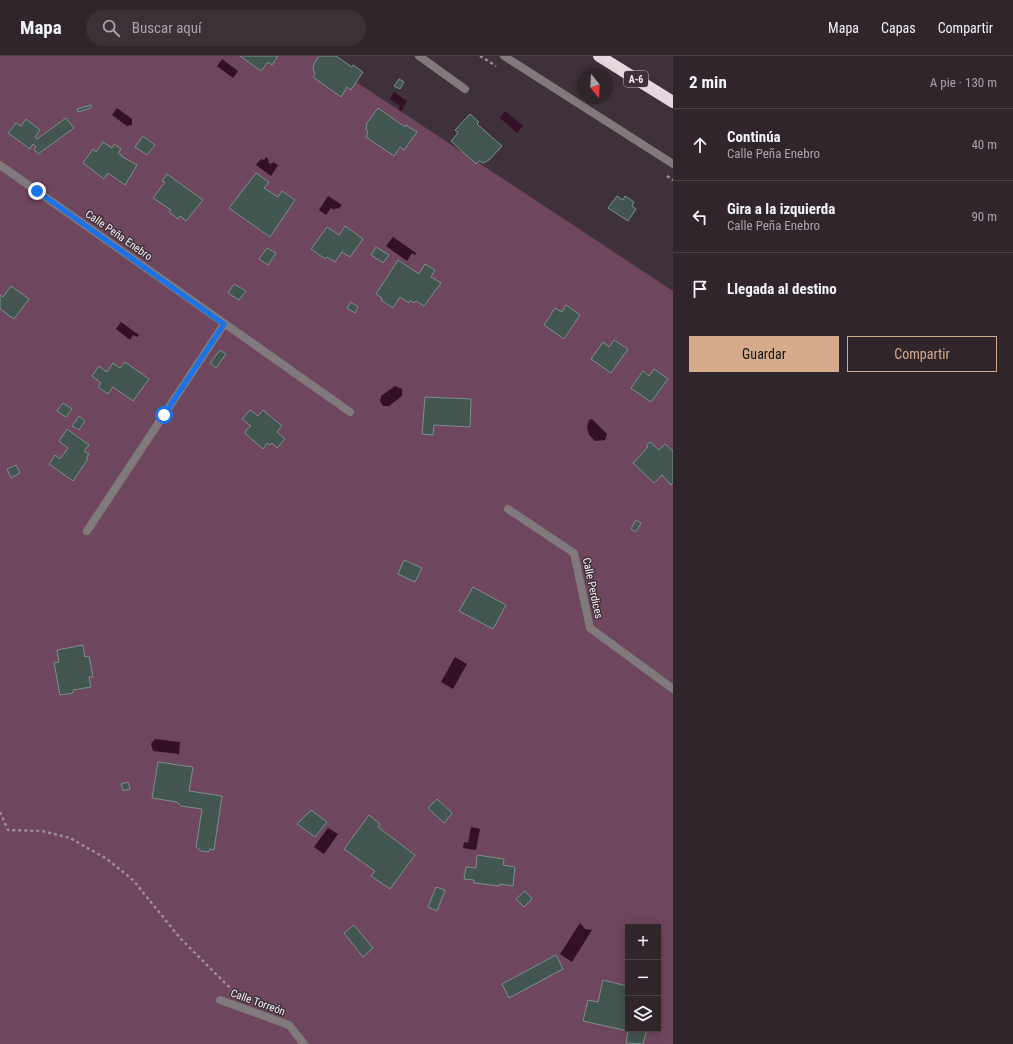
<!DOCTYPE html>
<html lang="es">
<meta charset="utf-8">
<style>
body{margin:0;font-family:"Roboto Condensed",sans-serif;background:#3b3137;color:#f1f3f6}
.controls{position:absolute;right:12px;bottom:12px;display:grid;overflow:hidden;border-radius:0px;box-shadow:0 2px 10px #0003}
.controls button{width:36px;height:36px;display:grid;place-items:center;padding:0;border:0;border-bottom:1px solid #4a4247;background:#2f252b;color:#f1f3f6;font:20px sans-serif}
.compass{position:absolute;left:577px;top:12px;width:36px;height:36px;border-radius:50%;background:#2f252b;box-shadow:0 2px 10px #0003;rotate:162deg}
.stop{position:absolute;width:12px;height:12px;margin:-9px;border:3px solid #1a73e8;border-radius:50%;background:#fff}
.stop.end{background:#1a73e8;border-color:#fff;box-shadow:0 1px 4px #0008}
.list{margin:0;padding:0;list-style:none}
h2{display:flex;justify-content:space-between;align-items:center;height:52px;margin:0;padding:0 16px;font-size:17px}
h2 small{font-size:13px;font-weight:400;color:#a7a5a9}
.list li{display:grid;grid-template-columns:26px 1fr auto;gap:12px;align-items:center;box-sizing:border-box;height:72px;padding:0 16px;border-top:1px solid #4a4247}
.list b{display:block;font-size:15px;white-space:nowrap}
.list p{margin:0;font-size:13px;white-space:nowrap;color:#a7a5a9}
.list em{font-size:13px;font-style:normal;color:#a7a5a9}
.actions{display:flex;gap:8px;padding:12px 16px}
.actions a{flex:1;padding:9px 0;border:1px solid #d6ab8b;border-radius:0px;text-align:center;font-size:14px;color:#d6ab8b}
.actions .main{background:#d6ab8b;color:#111}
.icon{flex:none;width:22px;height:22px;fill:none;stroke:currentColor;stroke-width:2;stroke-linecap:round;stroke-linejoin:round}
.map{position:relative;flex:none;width:673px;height:988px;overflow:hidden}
header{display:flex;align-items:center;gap:24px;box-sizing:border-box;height:56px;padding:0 20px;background:#2f252b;border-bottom:1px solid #4a4247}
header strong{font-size:19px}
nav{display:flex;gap:22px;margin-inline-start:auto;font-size:14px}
.search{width:280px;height:36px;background:#3b3137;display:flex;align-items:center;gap:10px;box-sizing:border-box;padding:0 14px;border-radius:22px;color:#a7a5a9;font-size:15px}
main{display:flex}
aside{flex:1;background:#2f252b}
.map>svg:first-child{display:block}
</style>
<header>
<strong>Mapa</strong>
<div class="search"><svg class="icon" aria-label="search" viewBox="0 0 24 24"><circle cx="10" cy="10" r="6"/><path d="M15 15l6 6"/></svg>Buscar aquí</div>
<nav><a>Mapa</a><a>Capas</a><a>Compartir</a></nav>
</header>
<main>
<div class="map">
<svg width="673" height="988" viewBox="0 0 673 988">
<rect width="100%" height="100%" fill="#3f3139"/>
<!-- green -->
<path fill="#6e465d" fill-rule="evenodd" d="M0,0H317L673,235V988H0ZM628,871H658V973H628Z"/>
<!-- water -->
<g fill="#341026">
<path d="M222,3L238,15L233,22L217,10Z"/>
<path d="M394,36L407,45L401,55L399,54L400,50L390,43Z"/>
<path d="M117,52L132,63V69L127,70L112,59Z"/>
<path d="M505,55L523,70L517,77L500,62Z"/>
<path d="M266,101L269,104L268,106L271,108L273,106L278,109L271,120L256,109L261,103L264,104Z"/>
<path d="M328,140L342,149L338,153L336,152L334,154L331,152L326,159L319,154Z"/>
<path d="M393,181L416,197L415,199L412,197L407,205L386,190Z"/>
<path d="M121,266L139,279L137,281L133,279L130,284L116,273Z"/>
<path d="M395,330L402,333V340L389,350H383L380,345L381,340Z"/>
<path d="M592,363L607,378L605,384L595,385L589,379L587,371L589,364Z"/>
<path d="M455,601L467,608L453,633L441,626Z"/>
<path d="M155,683L180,686L179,698L153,695L151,688Z"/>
<path d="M471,771L480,773L476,794L463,792L464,786L468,787Z"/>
<path d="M328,772L338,778L324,798L314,791Z"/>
<path d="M580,867L585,873L592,874L572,906L560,898Z"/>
</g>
<!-- building -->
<g fill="#435551" stroke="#7c908b">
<path d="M240,0H278L272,9L268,6L261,15Z"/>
<path d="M319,0H336L352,11L353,9L363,16L351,34L347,31L341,41L313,21L315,18L313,13L314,8Z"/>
<path d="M399,23L404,26L400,33L394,30Z"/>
<path d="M91,49V52L78,56L77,53Z"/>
<path d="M378,52L405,71L406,69L417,76L404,94L400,91L394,100L366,81L368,77L366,73L367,67Z"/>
<path d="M470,58L479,66L477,68L502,90L489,104L483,107L479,105L476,108L451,85L458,77L455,74Z"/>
<path d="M66,62L74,72L38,98L34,93L36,91L33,88L30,93L8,77L16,67L21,70L26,63L40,74L35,81L37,83Z"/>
<path d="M143,80L155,89L147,99L135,91Z"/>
<path d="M103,86L112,92L114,88L121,93L118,97L122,99L121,100L137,109L125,129L108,117L104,123L83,107L93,93L96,96Z"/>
<path d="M256,117L269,126L264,132L278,141L282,135L295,144L270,181L229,152Z"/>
<path d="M167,118L203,144L186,165L180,160L178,163L173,159L169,156L171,154L153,142L165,126L162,125Z"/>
<path d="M617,140L623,144L625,140L634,146L632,150L636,153L628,165L608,152Z"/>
<path d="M345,170L363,183L350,201L342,196L335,206L327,201L325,203L311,193L327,171L339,179Z"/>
<path d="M376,191L389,199L383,207L371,199Z"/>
<path d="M267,192L276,197L268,209L259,203Z"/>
<path d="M398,204L419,218L425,208L435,214L431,221L441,227L424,250L416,245L414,247L410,244L409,247L400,241L393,252L381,244L382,242L376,238Z"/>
<path d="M234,228L246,235L239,244L228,237Z"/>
<path d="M11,230L29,243L14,263L0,253V239L3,241Z"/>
<path d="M351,246L358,251L355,257L347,252Z"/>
<path d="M566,249L580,259L564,283L544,269L555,252L562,256Z"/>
<path d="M614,284L628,293L611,317L591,303L603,286L609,291Z"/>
<path d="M220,294L226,298L216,312L210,307Z"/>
<path d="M125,306L149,323L133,345L113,331L108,338L98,331L101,327L92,320L99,310L107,316L113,307L120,312Z"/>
<path d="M654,313L668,323L651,346L631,332L643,315L649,320Z"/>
<path d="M425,341L471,343L470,371L434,369L433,379L422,378Z"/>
<path d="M63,347L72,353L66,361L57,355Z"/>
<path d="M250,354L258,360L263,354L282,370L277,376L285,383L277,392L272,387L270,389L267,387L263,393L245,377L247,373L251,370L242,363Z"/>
<path d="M79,360L85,365L79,374L72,370Z"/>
<path d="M67,373L89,389L84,395L89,398L86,402L88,403L73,425L49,408L55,399L60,403L68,392L59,385Z"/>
<path d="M650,386L659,394L665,388L673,395V426L671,429L662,419L654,427L633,407L648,391L646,389Z"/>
<path d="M16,409L20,417L11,422L7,413Z"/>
<path d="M636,464L641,467L636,476L631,473Z"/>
<path d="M404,504L422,512L415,526L398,518Z"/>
<path d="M473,531L506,549L493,573L459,555Z"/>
<path d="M83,589L85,601L89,600L93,621H89L91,631L73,634V637L60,639L54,607L59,606L57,594Z"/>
<path d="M158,706L193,711L189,735L222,740L214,794L210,793L208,796L201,795L196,791L202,753L181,750L177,746L152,742Z"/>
<path d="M128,726L130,733L123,735L121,728Z"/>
<path d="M437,743L452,757L444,767L428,752Z"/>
<path d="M311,754L327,766L315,781L297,768Z"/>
<path d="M369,759L380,768L378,771L415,799L390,833L371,820L375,815L344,793Z"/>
<path d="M477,799L504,803L503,809L515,811L513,830L500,828V830L474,827V824L464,823L466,811L476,812Z"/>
<path d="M436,831L445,834L437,855L428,851Z"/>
<path d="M525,835L532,843L524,851L516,843Z"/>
<path d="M354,869L373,892L363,901L344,877Z"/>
<path d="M556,899L563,913L509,942L502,928Z"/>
<path d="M603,924L627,930L626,937L628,938V973H647L643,988L626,987L628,975L583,965L588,944L598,946Z"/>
</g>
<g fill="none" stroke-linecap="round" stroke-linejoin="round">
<!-- path -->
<g stroke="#9c9097" stroke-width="2.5" stroke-dasharray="3 3" stroke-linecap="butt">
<path d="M480,0L496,10"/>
<path d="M667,120L673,124"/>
<path d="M0,756L8,774L42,775L70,782L107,803L133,824L180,882L232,934L231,937"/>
</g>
<!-- street -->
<g stroke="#817a7d" stroke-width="8">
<path d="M419,0L465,33"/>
<path d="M504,0L673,108"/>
<path d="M0,109L350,356"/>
<path d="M508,453L574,497L590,572L673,633"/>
<path d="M87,475L224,268"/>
<path d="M220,944L289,969L304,988"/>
</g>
<!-- highway -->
<path stroke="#e9d7e0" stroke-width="12" d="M599,0L673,46"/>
</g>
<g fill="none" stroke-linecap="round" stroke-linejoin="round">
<!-- route -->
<path stroke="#1a73e8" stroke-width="5" d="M37,135L224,268L164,359"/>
</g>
<g text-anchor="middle" stroke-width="3" stroke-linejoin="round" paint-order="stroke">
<!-- shield labels -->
<rect fill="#3f3139" stroke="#c0b6bc" stroke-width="1" x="624" y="15" width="24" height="16" rx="3"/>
<g font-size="10" font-weight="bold" fill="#f8eff4">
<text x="636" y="27">A-6</text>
</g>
<!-- street labels -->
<g font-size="11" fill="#f8eff4" stroke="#3f3139">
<text transform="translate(119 179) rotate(35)" y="4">Calle Peña Enebro</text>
<text transform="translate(593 532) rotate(78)" y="4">Calle Perdices</text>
<text transform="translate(258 946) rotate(20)" y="4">Calle Torreón</text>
</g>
</g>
</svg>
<div class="controls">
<button>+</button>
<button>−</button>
<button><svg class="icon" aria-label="layers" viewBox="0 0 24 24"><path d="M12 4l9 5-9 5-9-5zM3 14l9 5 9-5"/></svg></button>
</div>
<svg class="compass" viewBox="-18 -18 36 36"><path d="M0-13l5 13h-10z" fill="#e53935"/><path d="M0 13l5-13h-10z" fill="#a7a5a9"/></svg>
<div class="stop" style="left:164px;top:359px"></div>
<div class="stop end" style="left:37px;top:135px"></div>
</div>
<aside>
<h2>2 min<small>A pie · 130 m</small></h2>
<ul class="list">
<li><svg class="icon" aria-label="ahead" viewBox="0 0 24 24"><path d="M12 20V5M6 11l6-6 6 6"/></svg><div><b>Continúa</b><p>Calle Peña Enebro</p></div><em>40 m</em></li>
<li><svg class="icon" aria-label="left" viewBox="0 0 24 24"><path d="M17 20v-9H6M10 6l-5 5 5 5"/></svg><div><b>Gira a la izquierda</b><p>Calle Peña Enebro</p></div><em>90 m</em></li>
<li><svg class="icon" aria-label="arrive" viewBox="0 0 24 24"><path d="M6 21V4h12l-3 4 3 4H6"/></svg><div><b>Llegada al destino</b></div></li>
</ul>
<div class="actions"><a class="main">Guardar</a><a>Compartir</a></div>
</aside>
</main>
